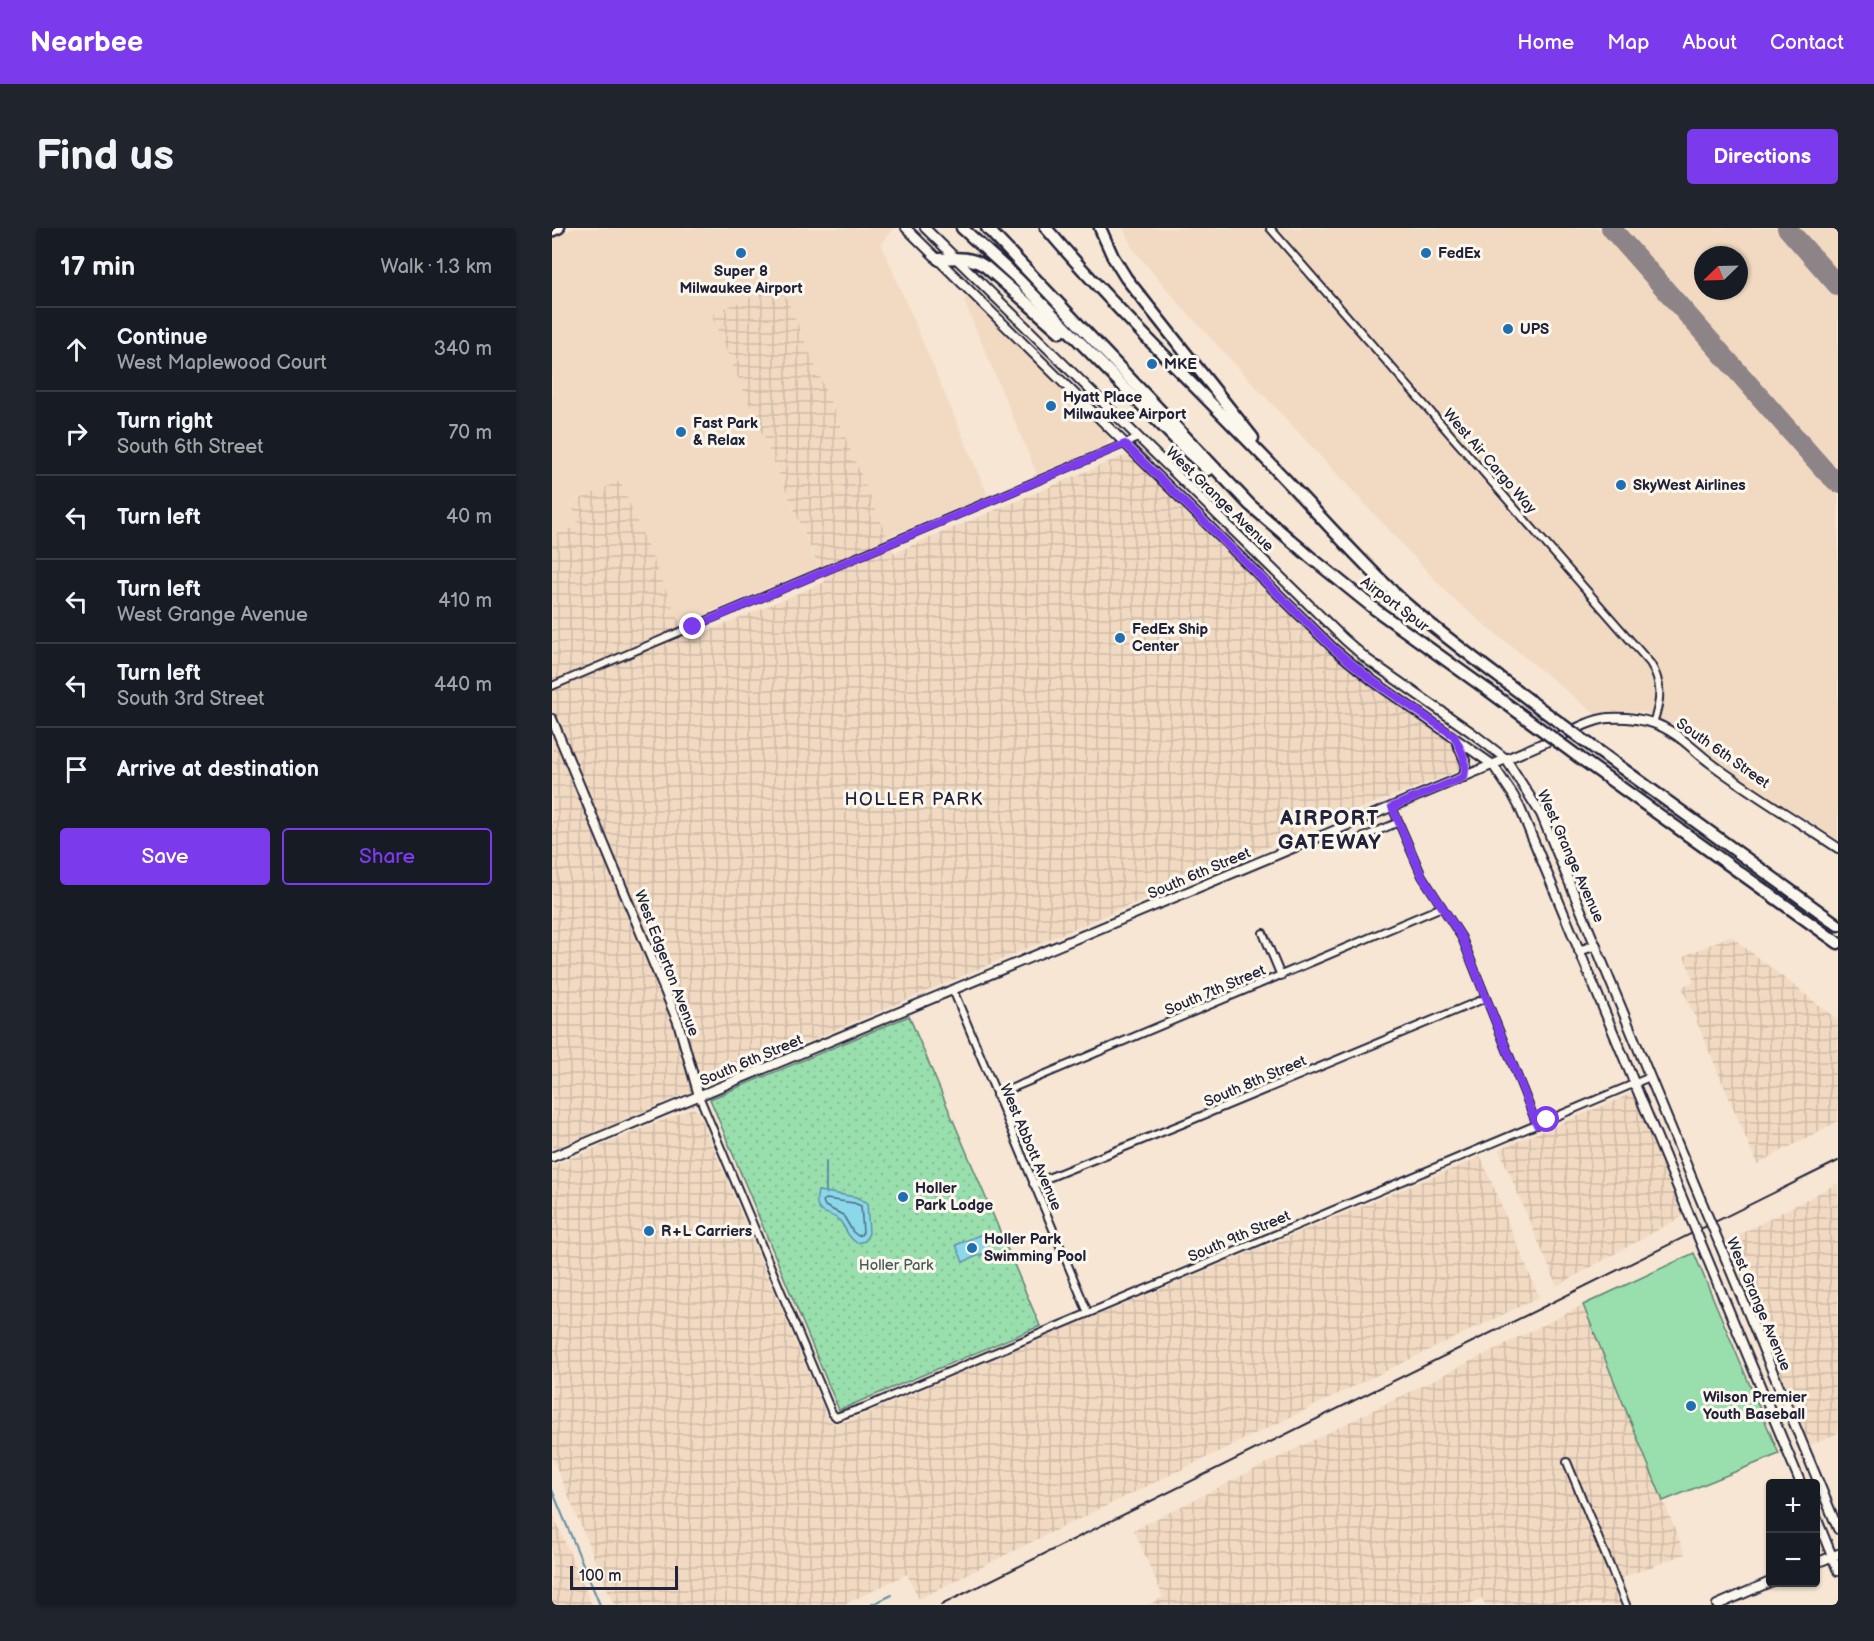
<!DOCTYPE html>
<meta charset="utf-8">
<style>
body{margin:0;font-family:"Balsamiq Sans",sans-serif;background:#20242c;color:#f1f3f6}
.controls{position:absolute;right:18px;bottom:18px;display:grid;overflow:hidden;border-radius:6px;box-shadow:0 2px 4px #0004}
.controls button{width:54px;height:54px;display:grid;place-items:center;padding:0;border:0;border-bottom:2px solid #363941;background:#171b24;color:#f1f3f6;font:30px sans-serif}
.compass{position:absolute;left:1142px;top:18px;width:54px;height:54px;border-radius:50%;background:#171b24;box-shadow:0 2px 4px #0004;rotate:247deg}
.scale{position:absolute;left:18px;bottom:15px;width:108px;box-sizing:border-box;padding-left:6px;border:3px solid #22223b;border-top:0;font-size:16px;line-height:21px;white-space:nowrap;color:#22223b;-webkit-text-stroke:4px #fbf7ec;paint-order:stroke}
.stop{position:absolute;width:18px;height:18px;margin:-14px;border:4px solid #7c3aed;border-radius:50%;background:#fff}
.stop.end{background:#7c3aed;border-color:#fff;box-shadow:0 2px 6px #0008}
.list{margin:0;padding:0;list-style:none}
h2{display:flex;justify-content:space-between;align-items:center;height:78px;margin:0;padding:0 24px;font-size:26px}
h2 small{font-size:20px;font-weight:400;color:#9ea1a6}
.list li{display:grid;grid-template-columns:39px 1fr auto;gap:18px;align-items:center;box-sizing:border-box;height:84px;padding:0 24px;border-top:2px solid #363941}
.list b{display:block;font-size:22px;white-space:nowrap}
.list p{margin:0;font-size:20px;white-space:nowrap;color:#9ea1a6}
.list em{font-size:20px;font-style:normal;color:#9ea1a6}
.actions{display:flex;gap:12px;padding:18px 24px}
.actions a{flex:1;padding:14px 0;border:2px solid #7c3aed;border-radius:6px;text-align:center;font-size:21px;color:#7c3aed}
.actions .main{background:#7c3aed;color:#fff}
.icon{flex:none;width:33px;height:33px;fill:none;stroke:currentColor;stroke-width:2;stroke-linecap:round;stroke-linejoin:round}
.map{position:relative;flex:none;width:1286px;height:1377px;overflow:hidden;border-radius:6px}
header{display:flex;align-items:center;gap:36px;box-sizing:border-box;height:84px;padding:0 30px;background:#7c3aed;color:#fff}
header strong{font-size:28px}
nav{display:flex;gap:33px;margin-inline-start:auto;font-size:21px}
.intro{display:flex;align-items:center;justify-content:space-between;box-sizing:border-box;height:144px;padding:0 36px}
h1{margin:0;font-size:42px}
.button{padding:15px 27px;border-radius:6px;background:#7c3aed;color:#fff;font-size:21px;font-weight:700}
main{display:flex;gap:36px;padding:0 36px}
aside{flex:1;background:#171b24;border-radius:6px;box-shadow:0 2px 4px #0004}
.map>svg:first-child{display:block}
</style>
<header>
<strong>Nearbee</strong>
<nav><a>Home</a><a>Map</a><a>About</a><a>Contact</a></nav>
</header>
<div class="intro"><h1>Find us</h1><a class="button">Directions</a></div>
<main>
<aside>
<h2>17 min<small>Walk · 1.3 km</small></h2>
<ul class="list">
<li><svg class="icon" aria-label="ahead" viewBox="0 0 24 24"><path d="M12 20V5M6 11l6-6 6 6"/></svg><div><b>Continue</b><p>West Maplewood Court</p></div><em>340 m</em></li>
<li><svg class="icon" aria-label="right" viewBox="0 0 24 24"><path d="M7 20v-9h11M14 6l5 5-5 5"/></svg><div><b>Turn right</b><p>South 6th Street</p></div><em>70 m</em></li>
<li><svg class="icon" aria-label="left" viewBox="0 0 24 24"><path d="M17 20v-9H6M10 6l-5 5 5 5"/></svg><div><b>Turn left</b></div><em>40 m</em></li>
<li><svg class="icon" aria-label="left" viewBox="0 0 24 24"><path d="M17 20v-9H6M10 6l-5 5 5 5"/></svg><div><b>Turn left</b><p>West Grange Avenue</p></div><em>410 m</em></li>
<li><svg class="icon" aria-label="left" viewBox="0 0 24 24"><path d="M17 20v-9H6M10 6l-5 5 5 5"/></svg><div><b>Turn left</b><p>South 3rd Street</p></div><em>440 m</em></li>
<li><svg class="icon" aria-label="arrive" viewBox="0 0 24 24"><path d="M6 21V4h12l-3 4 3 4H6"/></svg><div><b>Arrive at destination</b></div></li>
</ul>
<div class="actions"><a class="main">Save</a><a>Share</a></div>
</aside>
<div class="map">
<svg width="1286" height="1377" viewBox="0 0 1286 1377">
<defs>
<pattern id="industrial-grid" width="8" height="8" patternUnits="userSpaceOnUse" patternTransform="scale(1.5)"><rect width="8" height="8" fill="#f2dac2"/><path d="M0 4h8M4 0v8" fill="none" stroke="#cfbba8"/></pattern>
<pattern id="park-dots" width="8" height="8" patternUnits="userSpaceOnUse" patternTransform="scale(1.5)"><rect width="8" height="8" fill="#99dfad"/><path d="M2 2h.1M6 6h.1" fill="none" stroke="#84bf96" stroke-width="1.8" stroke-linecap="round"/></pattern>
</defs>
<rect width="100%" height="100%" fill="#f6e6d3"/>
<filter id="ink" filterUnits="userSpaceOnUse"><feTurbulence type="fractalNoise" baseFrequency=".0167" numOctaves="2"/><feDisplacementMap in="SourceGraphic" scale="12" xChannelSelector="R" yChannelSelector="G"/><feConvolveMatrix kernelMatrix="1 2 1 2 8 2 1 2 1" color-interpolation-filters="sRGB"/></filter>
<g filter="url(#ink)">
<!-- built -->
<g fill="#f2dac2" fill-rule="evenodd">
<path d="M23,0H343L329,15L436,268L335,309L229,58L160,86L266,339L128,397L68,254L19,275L28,297L0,308V10Z"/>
<path d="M571,0H1286V613L1178,542L1132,504L1116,494L1092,484L1063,483L1043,486L900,370L630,79L581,21ZM1151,27H1187V63H1151Z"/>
<path d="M416,69L555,205L557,212L554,218L485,246L412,73Z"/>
</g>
<!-- industrial -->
<g fill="url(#industrial-grid)">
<path d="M229,57L342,325L566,230L580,227L776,422L810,451L900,513L910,534L904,544L793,586L0,922V308L27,297L19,275L68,253L135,412L273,354L159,86Z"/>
<path d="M1178,708L1286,792V893L1205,936L1130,759L1142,753L1132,728Z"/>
<path d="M1079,866L1083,869L1131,988L1005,1058L947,921Z"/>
<path d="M141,880L146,884L275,1189L282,1196L299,1192L520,1098L929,929L987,1069L469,1319L367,1371L355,1346L291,1377H62L0,1229V938Z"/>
<path d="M1286,955V1205L1258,1217L1173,1014Z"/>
<path d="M1031,1077L1133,1326L1059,1354L1068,1377H1024L1022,1374L1014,1377H933L930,1370L915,1377H596L611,1369L582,1302Z"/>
<path d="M0,1284L40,1377H0Z"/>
</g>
<!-- grass -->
<path fill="#99dfad" stroke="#5e8074" stroke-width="1.5" d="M1142,1025L1227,1226L1111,1273L1031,1077Z"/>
<!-- park -->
<path fill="url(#park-dots)" stroke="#5e8074" stroke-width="1.5" d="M357,788L488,1098L287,1182L158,871Z"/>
<!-- water -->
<g fill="#8bd8eb" stroke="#618fa5" stroke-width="1.5">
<path d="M266,963L304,969L315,975L317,1005L313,1013L305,1015C293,1007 296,1002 288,993C276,981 260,990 266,963Z"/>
<path d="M430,1006L437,1023L411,1034L404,1017Z"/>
</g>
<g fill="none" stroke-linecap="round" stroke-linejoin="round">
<!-- shore -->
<path stroke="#4c6b81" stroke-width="1.5" d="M274,971L302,975L309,978L311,1004L309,1007L306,1008L301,1004L291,987L273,978L271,973Z"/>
<!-- stream -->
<g stroke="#618fa5" stroke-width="2">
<path d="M274,966V934"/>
<path d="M0,1262L48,1377"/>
<path d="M319,1377L340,1367"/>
</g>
<!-- taxiway -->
<g stroke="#8c8487" stroke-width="20">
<path d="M1059,0L1274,244L1286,255"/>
<path d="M1235,0L1286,58"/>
</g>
<!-- minor casing -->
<g stroke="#22223b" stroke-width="10">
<g id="minor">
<path d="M718,0L1098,435C1111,455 1109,473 1101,495"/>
<path d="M0,458L586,210"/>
<path d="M840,579L870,648L910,710L985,897"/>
<path d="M783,602L789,613L797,615L847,594"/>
<path d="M711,705L729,748"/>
<path d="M401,762L536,1085"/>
<path d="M444,867L890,679"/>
<path d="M147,868L280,1185L284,1189L313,1179L1098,849"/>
<path d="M481,956L630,896L934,770"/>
<path d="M1015,1234L1074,1377"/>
</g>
</g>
<!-- tertiary casing -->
<g stroke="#22223b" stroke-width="12">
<g id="tertiary">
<path d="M354,0L782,421L821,453L941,537L961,567L968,580L1136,984"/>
<path d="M373,0L792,411L816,432L919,504L954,531L989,586L1151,977"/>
<path d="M0,491L126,794L147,868"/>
<path d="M904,512L914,535L912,549"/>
<path d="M1027,723L1044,717"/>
<path d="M0,929L954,531C974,523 993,514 1013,506C1027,499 1041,492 1056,490C1071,489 1086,490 1101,495C1125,503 1141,522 1160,536C1200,566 1244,592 1286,620"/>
<path d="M1168,1017L1286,1301"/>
<path d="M1153,1025L1249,1256"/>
<path d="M1264,1289L1286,1343"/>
<path d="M1264,1335L1286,1326"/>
<path d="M1165,1377L1218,1354"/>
</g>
</g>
<!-- primary casing -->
<g stroke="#22223b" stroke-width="14">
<path id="primary" d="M0,3L7,0"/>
</g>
<!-- motorway casing -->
<g stroke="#22223b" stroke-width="15">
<g id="motorway">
<path d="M410,0L466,51L636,224L656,242"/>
<path d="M435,0L698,277L757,328L824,382L937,463"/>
<path d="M494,0C569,88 653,167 733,251C772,292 810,336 853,375C898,414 946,448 993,484"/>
<path d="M548,0L561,29L574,50L701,210"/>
<path d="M386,31C405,30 418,28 434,39L508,104"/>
<path d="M1028,530L1286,715"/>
<path d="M1082,549L1286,697"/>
</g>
</g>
<!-- minor -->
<use href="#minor" stroke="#fbf7ec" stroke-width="6"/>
<!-- tertiary -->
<use href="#tertiary" stroke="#fbf7ec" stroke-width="8"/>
<!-- primary -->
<use href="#primary" stroke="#fbf7ec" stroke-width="9"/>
<!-- motorway -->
<use href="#motorway" stroke="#fbf7ec" stroke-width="10"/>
<!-- rail -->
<path stroke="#22223b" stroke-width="2" d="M389,1377L1286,933"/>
<!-- tertiary-bridge casing -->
<g stroke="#22223b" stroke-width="12" stroke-linecap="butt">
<g id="tertiary-bridge">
<path d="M1151,977L1168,1017"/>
<path d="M1136,984L1153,1025"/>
</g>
</g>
<!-- motorway-bridge casing -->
<g stroke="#22223b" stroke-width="15" stroke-linecap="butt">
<g id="motorway-bridge">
<path d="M937,463L1028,530"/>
<path d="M993,484L1082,549"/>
</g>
</g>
<!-- tertiary-bridge -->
<use href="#tertiary-bridge" stroke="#fbf7ec" stroke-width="8"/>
<!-- motorway-bridge -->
<use href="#motorway-bridge" stroke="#fbf7ec" stroke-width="10"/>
</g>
</g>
<g fill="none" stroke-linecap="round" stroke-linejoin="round" filter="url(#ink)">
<!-- route -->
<path stroke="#7c3aed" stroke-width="8" d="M141,399L573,216L782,421L821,453L902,508C909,521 916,534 912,549L840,579L870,648L910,710L985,897L995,892"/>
</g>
<!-- markers -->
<g fill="#1f6fb2" stroke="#fbf7ec" stroke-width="2">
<circle cx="189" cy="25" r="6"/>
<circle cx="874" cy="25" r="6"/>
<circle cx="956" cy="101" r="6"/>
<circle cx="600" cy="136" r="6"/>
<circle cx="499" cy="178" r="6"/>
<circle cx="129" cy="204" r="6"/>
<circle cx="1069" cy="257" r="6"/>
<circle cx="568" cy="410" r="6"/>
<circle cx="351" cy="969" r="6"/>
<circle cx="97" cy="1003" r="6"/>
<circle cx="420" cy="1020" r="6"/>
<circle cx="1139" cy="1178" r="6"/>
</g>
<g text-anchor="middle" stroke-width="6" stroke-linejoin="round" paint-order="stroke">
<!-- poi labels -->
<g font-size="15" font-weight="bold" fill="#22223b" stroke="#fbf7ec" text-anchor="start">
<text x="886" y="30">FedEx</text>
<text x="189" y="48" text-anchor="middle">Super 8<tspan x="189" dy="17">Milwaukee Airport</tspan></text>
<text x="968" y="106">UPS</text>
<text x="612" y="141">MKE</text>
<text x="511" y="174">Hyatt Place<tspan x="511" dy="17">Milwaukee Airport</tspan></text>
<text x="141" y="200">Fast Park<tspan x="141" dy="17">&amp; Relax</tspan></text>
<text x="1081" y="262">SkyWest Airlines</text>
<text x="580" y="406">FedEx Ship<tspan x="580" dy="17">Center</tspan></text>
<text x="363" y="965">Holler<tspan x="363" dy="17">Park Lodge</tspan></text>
<text x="109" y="1008">R+L Carriers</text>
<text x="432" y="1016">Holler Park<tspan x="432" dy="17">Swimming Pool</tspan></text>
<text x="1151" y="1174">Wilson Premier<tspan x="1151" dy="17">Youth Baseball</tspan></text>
</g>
<!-- street labels -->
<g font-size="15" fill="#22223b" stroke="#fbf7ec">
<text transform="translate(938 233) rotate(49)" y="5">West Air Cargo Way</text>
<text transform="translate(668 271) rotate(44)" y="5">West Grange Avenue</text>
<text transform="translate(843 376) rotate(37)" y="5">Airport Spur</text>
<text transform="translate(1171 525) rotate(35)" y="5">South 6th Street</text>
<text transform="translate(1019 628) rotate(66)" y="5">West Grange Avenue</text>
<text transform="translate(647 645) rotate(-23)" y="5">South 6th Street</text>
<text transform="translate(115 735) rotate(69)" y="5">West Edgerton Avenue</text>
<text transform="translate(663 762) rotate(-23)" y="5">South 7th Street</text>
<text transform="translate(199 832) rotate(-23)" y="5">South 6th Street</text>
<text transform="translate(703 853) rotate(-23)" y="5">South 8th Street</text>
<text transform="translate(479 919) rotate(67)" y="5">West Abbott Avenue</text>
<text transform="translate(687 1008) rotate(-23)" y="5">South 9th Street</text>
<text transform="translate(1207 1076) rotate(67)" y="5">West Grange Avenue</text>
</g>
<!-- park labels -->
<g font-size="15" fill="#465b5d" stroke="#fbf7ec">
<text x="344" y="1042">Holler Park</text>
</g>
<!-- quarter labels -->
<g font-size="18" letter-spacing="1.5" fill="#22223b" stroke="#fbf7ec">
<text x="362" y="577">HOLLER PARK</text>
</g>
<!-- district labels -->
<g font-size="21" font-weight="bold" letter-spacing="1.5" fill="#22223b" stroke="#fbf7ec">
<text x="778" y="597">AIRPORT<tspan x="778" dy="24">GATEWAY</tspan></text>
</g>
</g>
</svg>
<div class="controls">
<button>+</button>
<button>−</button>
</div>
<svg class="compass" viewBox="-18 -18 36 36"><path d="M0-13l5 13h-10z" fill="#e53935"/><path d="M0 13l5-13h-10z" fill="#9ea1a6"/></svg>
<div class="scale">100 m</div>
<div class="stop" style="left:995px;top:892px"></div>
<div class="stop end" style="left:141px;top:399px"></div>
</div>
</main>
